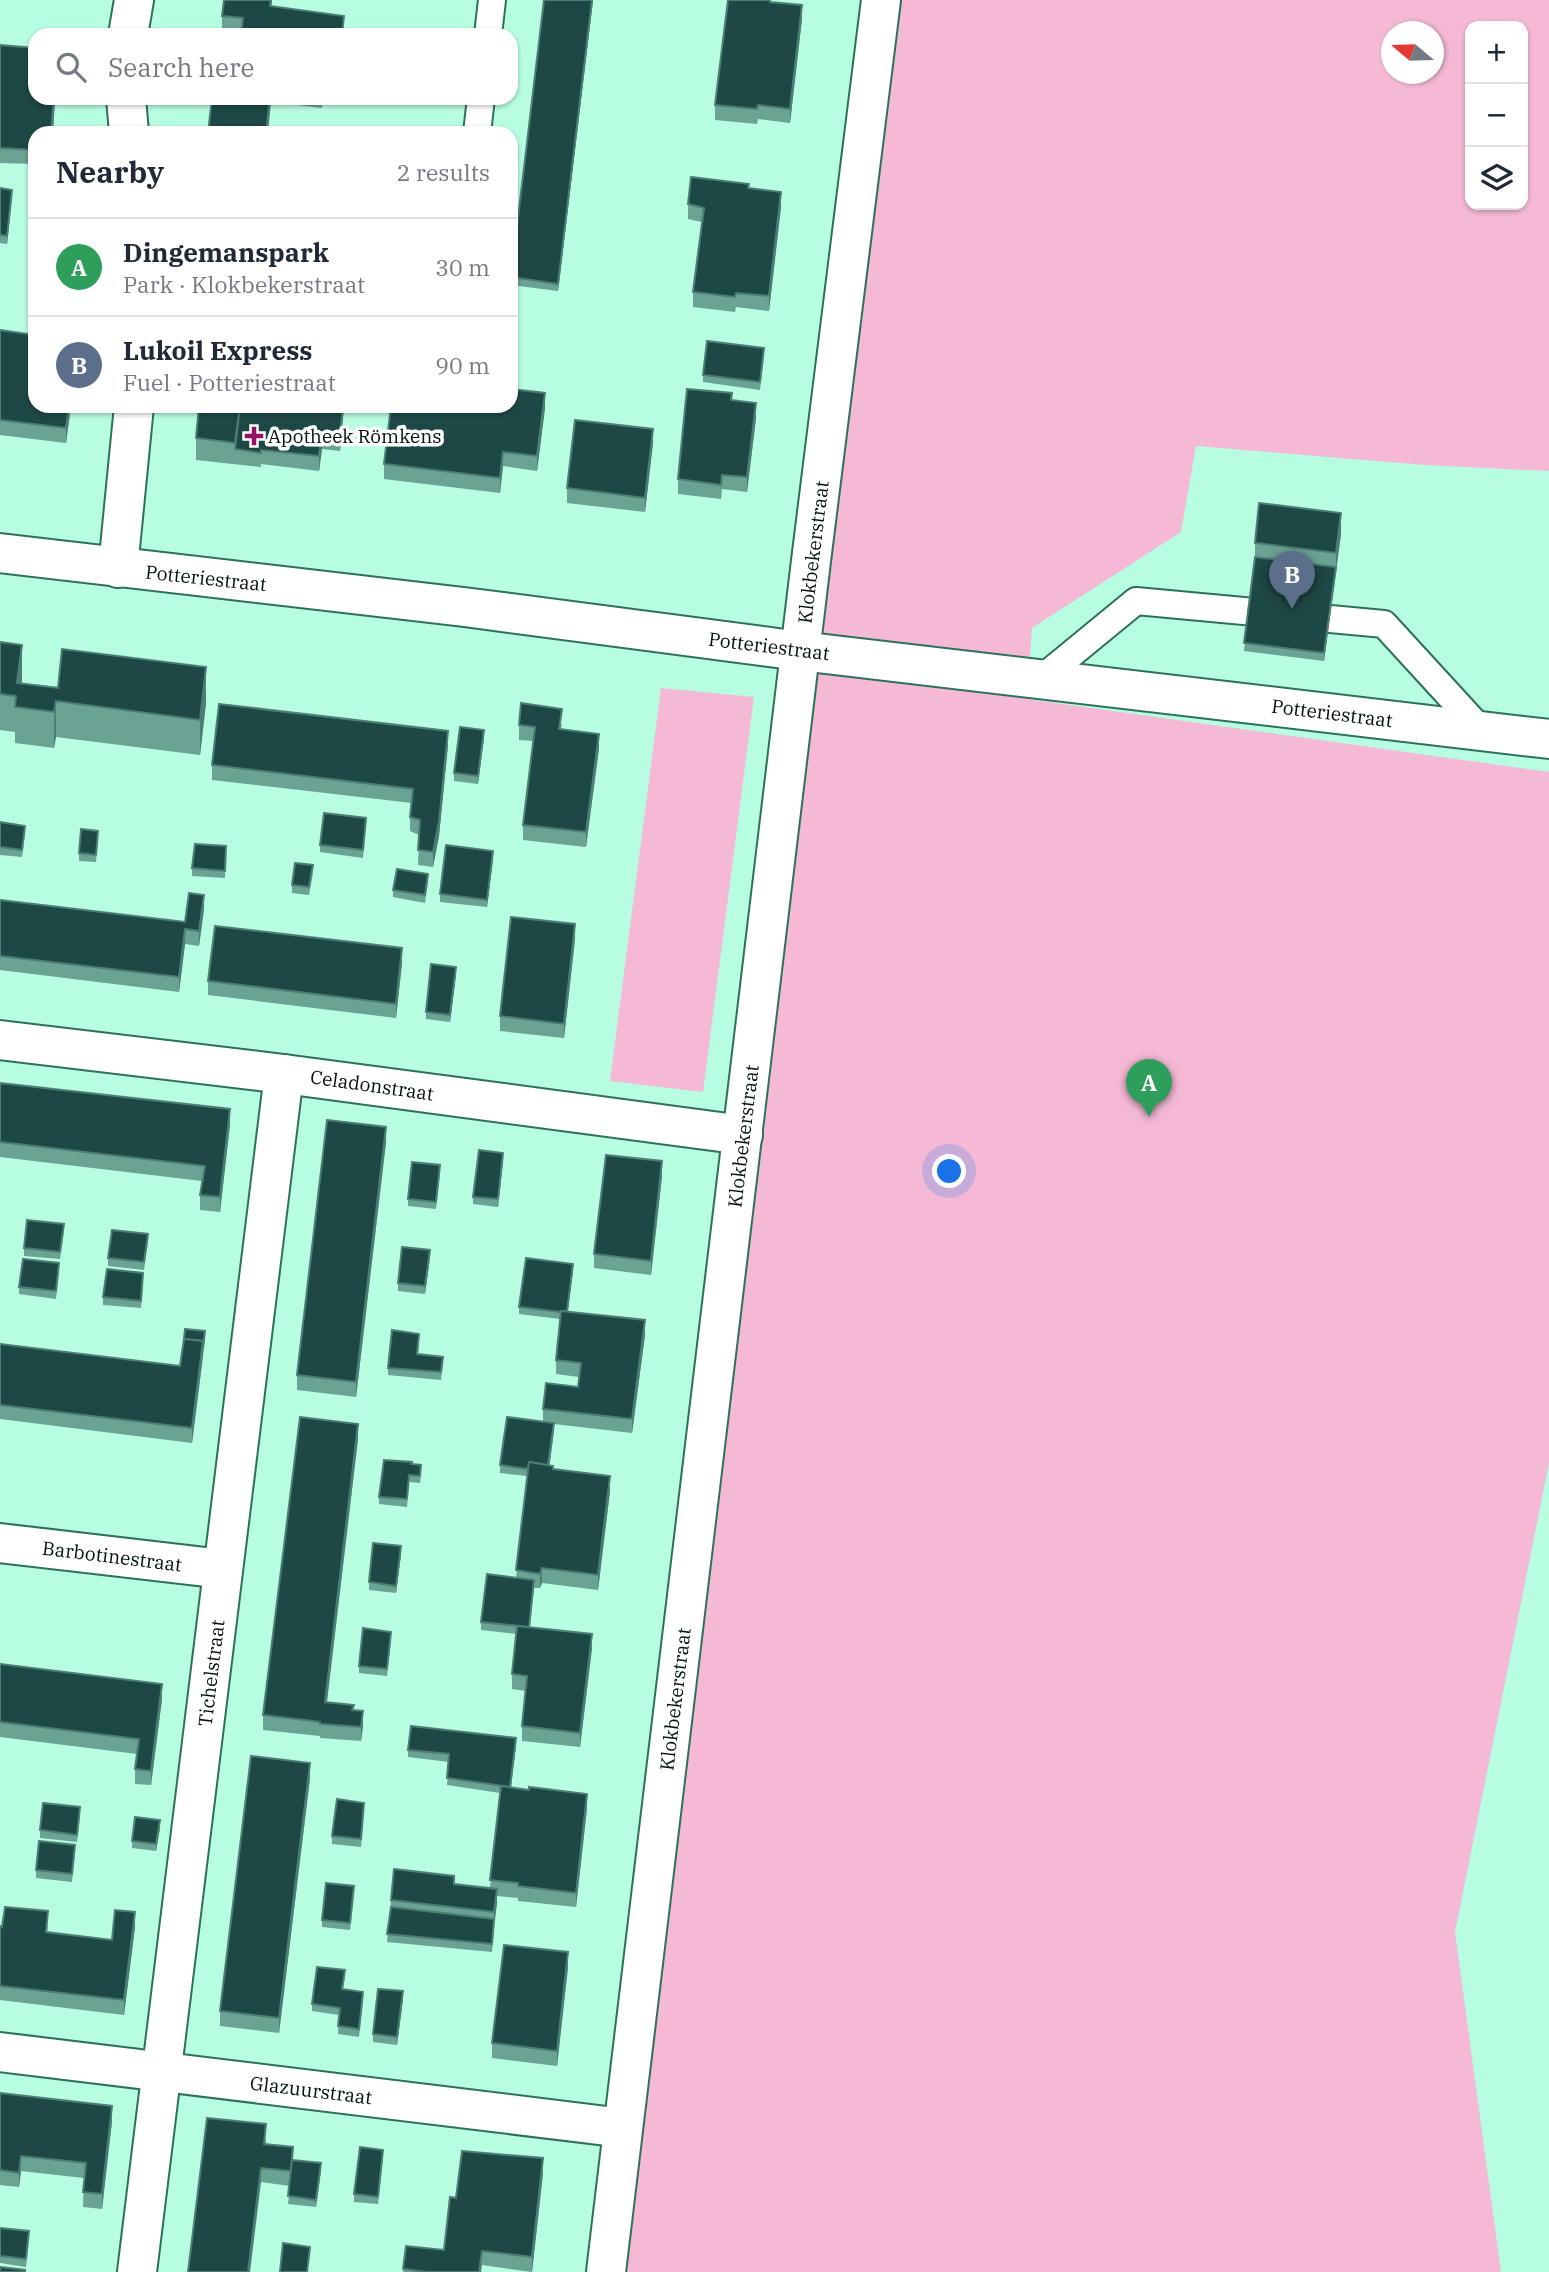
<!DOCTYPE html>
<meta charset="utf-8">
<style>
body{margin:0;font-family:"IBM Plex Serif",serif;background:#f2f2f3;color:#1f2937}
.controls{position:absolute;right:21px;top:21px;display:grid;overflow:hidden;border-radius:14px;box-shadow:0 2px 5px #0004}
.controls button{width:63px;height:63px;display:grid;place-items:center;padding:0;border:0;border-bottom:2px solid #e0e1e3;background:#fff;color:#1f2937;font:35px sans-serif}
.compass{position:absolute;left:1381px;top:21px;width:63px;height:63px;border-radius:50%;background:#fff;box-shadow:0 2px 5px #0004;rotate:289deg}
.you{position:absolute;left:950px;top:1172px;width:24px;height:24px;margin:-18px;border:5px solid #fff;border-radius:50%;background:#1a73e8;box-shadow:0 0 0 10px #1a73e833}
.badge{display:grid;place-items:center;width:46px;height:46px;border-radius:50%;background:#7c3aed;color:#fff;font-size:23px;font-weight:700}
.pin{position:absolute;translate:-50% -58px;filter:drop-shadow(0 2px 4px #0008)}
.pin::after{content:'';position:absolute;top:37px;width:24px;height:21px;background:inherit;clip-path:polygon(0 0,100% 0,50% 100%)}
.list{margin:0;padding:0;list-style:none}
h2{display:flex;justify-content:space-between;align-items:center;height:91px;margin:0;padding:0 28px;font-size:30px}
h2 small{font-size:23px;font-weight:400;color:#747a83}
.list li{display:grid;grid-template-columns:46px 1fr auto;gap:21px;align-items:center;box-sizing:border-box;height:98px;padding:0 28px;border-top:2px solid #e0e1e3}
.list b{display:block;font-size:26px;white-space:nowrap}
.list p{margin:0;font-size:23px;white-space:nowrap;color:#747a83}
.list em{font-size:23px;font-style:normal;color:#747a83}
.icon{flex:none;width:38px;height:38px;fill:none;stroke:currentColor;stroke-width:2;stroke-linecap:round;stroke-linejoin:round}
.map{position:relative;flex:none;width:1549px;height:2272px;overflow:hidden}
.search{position:absolute;background:#fff;box-shadow:0 2px 5px #0004;left:28px;top:28px;width:490px;height:77px;display:flex;align-items:center;gap:18px;box-sizing:border-box;padding:0 24px;border-radius:21px;color:#747a83;font-size:26px}
.panel{position:absolute;background:#fff;box-shadow:0 2px 5px #0004;left:28px;top:126px;width:490px;height:287px;border-radius:21px}
.map>svg:first-child{display:block}
</style>
<div class="map">
<svg width="1549" height="2272" viewBox="0 0 1549 2272">
<rect width="100%" height="100%" fill="#b7fde1"/>
<!-- green -->
<g fill="#f5b9d6" fill-rule="evenodd">
<path d="M885,0H1549V471L1425,465L1196,446L1181,532L1032,628L1027,699L1549,772V1463L1455,1932L1501,2272H610ZM1470,26H1523V205H1470ZM1392,32H1434V74H1392Z"/>
<path d="M661,688L754,697L703,1092L610,1081Z"/>
</g>
<g fill="none" stroke-linecap="round" stroke-linejoin="round">
<!-- lane casing -->
<g stroke="#2d715a" stroke-width="30">
<g id="lane">
<path d="M488,35L492,0"/>
<path d="M477,133L481,98"/>
<path d="M1041,679L1136,601L1384,624L1483,732"/>
</g>
</g>
<!-- street casing -->
<g stroke="#2d715a" stroke-width="42">
<g id="street">
<path d="M128,35L134,0"/>
<path d="M126,98L129,133"/>
<path d="M118,568L134,406"/>
<path d="M0,1040L284,1074L743,1135"/>
<path d="M0,1543L223,1569"/>
<path d="M0,2052L623,2128"/>
<path d="M137,2272L284,1074"/>
<path d="M606,2272L811,561L881,0"/>
</g>
</g>
<!-- secondary casing -->
<g stroke="#2d715a" stroke-width="42">
<path id="secondary" d="M0,553L464,607L800,651L1549,739"/>
</g>
<!-- lane -->
<use href="#lane" stroke="#fff" stroke-width="26"/>
<!-- street -->
<use href="#street" stroke="#fff" stroke-width="38"/>
<!-- secondary -->
<use href="#secondary" stroke="#fff" stroke-width="38"/>
</g>
<!-- wall -->
<g fill="#6aa293">
<path d="M272,0V6L344,30L241,33L222,30V16Z"/>
<path d="M544,0H593L558,291L511,285V274Z"/>
<path d="M770,2L802,19L790,123L758,119L757,124L715,120V105Z"/>
<path d="M0,45L35,98H55L53,133H35V164L0,163Z"/>
<path d="M212,98H336V100L323,99L322,108L271,102Z"/>
<path d="M0,188L12,197L7,244L0,243Z"/>
<path d="M749,188L781,207L769,311L736,307L735,312L693,307V292L702,222L688,219V204Z"/>
<path d="M0,330L35,406H71L66,443L0,435Z"/>
<path d="M764,356L760,390L703,382V375Z"/>
<path d="M732,400L756,418L747,492L722,489L721,499L678,494V479Z"/>
<path d="M344,406L340,451L322,449L319,471L261,464V467L196,460V438Z"/>
<path d="M545,408L537,471L503,466L500,493L384,479V464Z"/>
<path d="M653,443L645,512L567,503V488Z"/>
<path d="M1341,534L1324,661L1244,651L1255,557V543Z"/>
<path d="M0,642L22,680V683L206,703L200,755L56,737L54,748L15,743V732L0,730Z"/>
<path d="M562,724L561,729L599,748L586,847L523,840V825L533,741L519,740V725Z"/>
<path d="M484,737L478,784L454,781V773Z"/>
<path d="M448,745L439,836L433,867L418,865L419,835L410,831V817L412,803L212,780V765Z"/>
<path d="M0,822L25,833L22,857L0,855Z"/>
<path d="M366,825L363,858L320,852V845Z"/>
<path d="M98,839L96,862L79,861V853Z"/>
<path d="M226,846L225,878L192,876V868Z"/>
<path d="M493,859L487,907L440,902V894Z"/>
<path d="M313,873L309,895L292,893V885Z"/>
<path d="M428,881L425,903L393,897V890Z"/>
<path d="M0,900L185,922L204,909L199,946L185,944L179,992L0,970Z"/>
<path d="M575,939L564,1038L500,1031V1016Z"/>
<path d="M402,963L396,1018L208,995V981Z"/>
<path d="M456,974L450,1022L426,1019V1012Z"/>
<path d="M0,1083L230,1124L220,1212L200,1210V1195L202,1181L0,1157Z"/>
<path d="M386,1142L356,1397L297,1390V1375Z"/>
<path d="M503,1161L498,1207L473,1204V1197Z"/>
<path d="M440,1173L436,1209L408,1206V1199Z"/>
<path d="M662,1176L651,1275L594,1268V1254Z"/>
<path d="M64,1231L60,1259L24,1256V1248Z"/>
<path d="M148,1242L144,1270L108,1266V1258Z"/>
<path d="M430,1257L425,1294L398,1291V1283Z"/>
<path d="M59,1271L56,1299L19,1294V1287Z"/>
<path d="M573,1271L568,1311L645,1335L632,1433L554,1424L549,1465L553,1469L610,1491L598,1590L542,1583L540,1588H534L530,1627L592,1648L580,1747L522,1741V1726L526,1691L512,1689V1674L516,1634L481,1630V1622L516,1578L527,1476L500,1473V1465L543,1421V1409L578,1387L579,1377L556,1374V1360L560,1319L519,1314V1307Z"/>
<path d="M143,1280L141,1308L103,1305V1297Z"/>
<path d="M205,1339L192,1443L0,1419V1344L180,1366Z"/>
<path d="M419,1341L418,1354L443,1364L441,1380L388,1375V1368Z"/>
<path d="M358,1439L327,1702L354,1710L363,1726L361,1741L320,1738V1736L263,1730V1715Z"/>
<path d="M412,1464L421,1473L420,1483L409,1482L407,1507L379,1504V1497Z"/>
<path d="M401,1554L396,1593L369,1590V1582Z"/>
<path d="M391,1639L387,1676L359,1673V1666Z"/>
<path d="M0,1664L162,1699L151,1785L135,1784V1769L137,1754L0,1737Z"/>
<path d="M516,1745L511,1787L587,1808L576,1907L518,1901V1898L497,1896L492,1952L387,1942L391,1900L454,1884L490,1888L500,1793L447,1785L449,1762L408,1757V1750Z"/>
<path d="M310,1778L279,2033L220,2026V2011Z"/>
<path d="M364,1810L361,1847L332,1844V1836Z"/>
<path d="M80,1815L77,1842L40,1838V1830Z"/>
<path d="M160,1828L156,1851L132,1848V1841Z"/>
<path d="M75,1853L72,1882L36,1878V1870Z"/>
<path d="M354,1894L350,1930L322,1927V1920Z"/>
<path d="M0,1926H48L47,1932L112,1940L135,1927L124,2015L0,2000Z"/>
<path d="M568,1967L557,2066L492,2058V2043Z"/>
<path d="M345,1978L343,1989L363,1999L359,2037L338,2034L339,2015L312,2011V2004Z"/>
<path d="M403,1999L397,2045L373,2042V2034Z"/>
<path d="M0,2093L112,2121L102,2209L83,2207L84,2178L21,2171L19,2187L0,2185Z"/>
<path d="M266,2138V2144L293,2160L321,2170L316,2207L288,2204L290,2186L261,2182L188,2272Z"/>
<path d="M383,2157L378,2204L354,2202V2194Z"/>
<path d="M543,2173L532,2272L482,2265L481,2272H403L406,2246L444,2250L456,2198Z"/>
<path d="M0,2228L29,2239L26,2267L0,2263Z"/>
</g>
<!-- shaded-wall -->
<g fill="#4c7e74">
<path d="M592,0H593L558,291V284Z"/>
<path d="M802,5V19L790,123V109Z"/>
<path d="M54,98H55L53,133H51Z"/>
<path d="M270,98H271V102L268,133H266Z"/>
<path d="M12,190V197L7,244V236Z"/>
<path d="M781,192V207L769,311V296Z"/>
<path d="M545,393V408L537,471V456Z"/>
<path d="M756,403V418L747,492V477Z"/>
<path d="M69,406H71L66,443V428Z"/>
<path d="M343,406H344L340,451V436Z"/>
<path d="M653,429V443L645,512V498Z"/>
<path d="M322,435V449L319,471V456Z"/>
<path d="M503,452V466L500,493V478Z"/>
<path d="M1341,513V534L1324,661V653L1336,567V553Z"/>
<path d="M22,645V680L19,708L17,683Z"/>
<path d="M206,667V703L200,755V720Z"/>
<path d="M56,701V737L54,748V712Z"/>
<path d="M484,730V737L478,784V776Z"/>
<path d="M448,731V745L439,836L433,867V852Z"/>
<path d="M599,734V748L586,847V832Z"/>
<path d="M493,851V859L487,907V900Z"/>
<path d="M204,895V909L199,946V931Z"/>
<path d="M575,924V939L564,1038V1024Z"/>
<path d="M185,929V944L179,992V977Z"/>
<path d="M402,948V963L396,1018V1004Z"/>
<path d="M456,967V974L450,1022V1015Z"/>
<path d="M230,1109V1124L220,1212V1197Z"/>
<path d="M386,1127V1142L356,1397V1382Z"/>
<path d="M503,1153V1161L498,1207V1199Z"/>
<path d="M662,1161V1176L651,1275V1261Z"/>
<path d="M430,1250V1257L425,1294V1286Z"/>
<path d="M573,1264V1271L566,1320V1312Z"/>
<path d="M645,1320V1335L632,1433V1419Z"/>
<path d="M205,1331L203,1356L192,1443V1428Z"/>
<path d="M554,1423V1430L548,1479V1472Z"/>
<path d="M358,1424V1439L325,1717V1702Z"/>
<path d="M610,1476V1491L598,1590V1575Z"/>
<path d="M401,1546V1554L396,1593V1586Z"/>
<path d="M542,1568V1583L540,1588V1574Z"/>
<path d="M592,1634V1648L580,1747V1733Z"/>
<path d="M162,1684V1699L151,1785V1771Z"/>
<path d="M363,1711V1726L361,1741V1727Z"/>
<path d="M516,1738V1745L510,1794V1787Z"/>
<path d="M310,1763V1778L279,2033V2018Z"/>
<path d="M587,1794V1808L576,1907V1893Z"/>
<path d="M160,1820V1828L156,1851V1844Z"/>
<path d="M497,1889V1904L494,1927V1912Z"/>
<path d="M135,1912V1927L124,2015V2000Z"/>
<path d="M568,1952V1967L557,2066V2051Z"/>
<path d="M403,1991V1999L397,2045V2037Z"/>
<path d="M112,2106V2121L102,2209V2194Z"/>
<path d="M21,2156V2171L19,2187V2173Z"/>
<path d="M543,2158V2173L532,2272V2257Z"/>
<path d="M321,2163V2170L316,2207V2200Z"/>
<path d="M261,2168V2182L250,2272H248Z"/>
<path d="M482,2251L481,2272H479Z"/>
</g>
<!-- building -->
<g fill="#1e4845" stroke="#4c7e74" stroke-width="2">
<path d="M224,0H271L270,6L344,16L342,35H241L243,18L222,16Z"/>
<path d="M544,0H592L558,284L511,277Z"/>
<path d="M728,0H770V2L802,5L790,109L758,105L757,109L715,105Z"/>
<path d="M0,45L35,48V98H54L51,133H35V150L0,148Z"/>
<path d="M212,98H270L266,133H208Z"/>
<path d="M691,177L749,184L748,188L781,192L769,296L736,293L735,297L693,292L704,208L688,204Z"/>
<path d="M0,188L12,190L7,236L0,235Z"/>
<path d="M0,330L35,335V406H69L66,428L0,420Z"/>
<path d="M707,341L764,348L760,382L703,375Z"/>
<path d="M511,389L545,393L537,456L503,452L500,478L384,464L391,406H511Z"/>
<path d="M687,389L732,393L731,400L756,403L747,477L722,475L721,485L678,479Z"/>
<path d="M199,406H240L235,443L196,438Z"/>
<path d="M240,406H343L340,436L322,435L319,456L261,450V453L235,449Z"/>
<path d="M575,420L653,429L645,498L567,488Z"/>
<path d="M1259,503L1341,513L1336,553L1255,543Z"/>
<path d="M1255,557L1336,567L1324,653L1244,643Z"/>
<path d="M0,642L22,645L17,683L58,688L62,649L206,667L200,720L56,701L54,712L15,707L16,696L0,694Z"/>
<path d="M521,703L562,709L559,729L599,734L586,832L523,825L535,727L519,725Z"/>
<path d="M219,704L448,731L439,822L433,852L418,850L420,820L410,817L413,789L212,765Z"/>
<path d="M460,727L484,730L478,776L454,773Z"/>
<path d="M324,813L366,818L363,850L320,845Z"/>
<path d="M0,822L25,826L22,850L0,847Z"/>
<path d="M81,829L98,831L96,855L79,853Z"/>
<path d="M195,844L226,846L225,871L192,868Z"/>
<path d="M446,845L493,851L487,900L440,894Z"/>
<path d="M295,863L313,865L309,887L292,885Z"/>
<path d="M397,869L428,874L425,895L393,890Z"/>
<path d="M189,893L204,895L199,931L185,929L179,977L0,956V900L185,922Z"/>
<path d="M511,917L575,924L564,1024L500,1016Z"/>
<path d="M215,926L402,948L396,1004L208,981Z"/>
<path d="M431,964L456,967L450,1015L426,1012Z"/>
<path d="M0,1083L230,1109L220,1197L200,1195L205,1166L0,1142Z"/>
<path d="M327,1120L386,1127L356,1382L297,1375Z"/>
<path d="M479,1150L503,1153L498,1199L473,1197Z"/>
<path d="M606,1155L662,1161L651,1261L594,1254Z"/>
<path d="M412,1162L440,1165L436,1202L408,1199Z"/>
<path d="M27,1220L64,1224L60,1252L24,1248Z"/>
<path d="M112,1230L148,1234L144,1262L108,1258Z"/>
<path d="M402,1247L430,1250L425,1286L398,1283Z"/>
<path d="M526,1258L573,1264L567,1311H561V1312L519,1307Z"/>
<path d="M23,1259L59,1263L56,1291L19,1287Z"/>
<path d="M107,1269L143,1273L141,1301L103,1297Z"/>
<path d="M561,1311L645,1320L632,1419L543,1409L546,1383L578,1387L581,1363L556,1360Z"/>
<path d="M185,1329L205,1331L203,1348V1341L184,1339Z"/>
<path d="M392,1330L419,1334L417,1354L443,1357L441,1372L388,1368Z"/>
<path d="M184,1339L203,1341L192,1428L0,1405V1344L180,1366Z"/>
<path d="M300,1417L358,1424L325,1702L354,1705L352,1710L363,1711L361,1727L320,1724V1722L263,1715Z"/>
<path d="M507,1417L554,1423L548,1465L529,1462L528,1469L500,1465Z"/>
<path d="M384,1460L412,1462L411,1464L421,1465L420,1476L409,1475L407,1499L379,1497Z"/>
<path d="M529,1462L553,1466V1469L610,1476L598,1575L542,1568L540,1574L516,1570Z"/>
<path d="M373,1543L401,1546L396,1586L369,1582Z"/>
<path d="M487,1574L534,1580L529,1627L481,1622Z"/>
<path d="M517,1626L592,1634L580,1733L522,1726L527,1676L512,1674Z"/>
<path d="M363,1628L391,1632L387,1669L359,1666Z"/>
<path d="M0,1664L162,1684L151,1771L135,1769L139,1739L0,1722Z"/>
<path d="M411,1726L516,1738L510,1787L447,1778L449,1754L408,1750Z"/>
<path d="M251,1756L310,1763L279,2018L220,2011Z"/>
<path d="M501,1786L529,1790V1787L587,1794L576,1893L518,1886V1883L490,1880Z"/>
<path d="M337,1799L364,1803L361,1839L332,1836Z"/>
<path d="M43,1803L80,1807L77,1835L40,1830Z"/>
<path d="M135,1817L160,1820L156,1844L132,1841Z"/>
<path d="M39,1841L75,1845L72,1874L36,1870Z"/>
<path d="M394,1869L454,1876V1884L497,1889L494,1912L391,1900Z"/>
<path d="M326,1883L354,1886L350,1923L322,1920Z"/>
<path d="M5,1907L48,1911L46,1932L112,1940L115,1910L135,1912L124,2000L0,1986V1926L2,1927Z"/>
<path d="M391,1907L494,1919L492,1944L387,1934Z"/>
<path d="M504,1945L568,1952L557,2051L492,2043Z"/>
<path d="M317,1967L345,1970L342,1989L363,1992L359,2029L338,2026L340,2008L312,2004Z"/>
<path d="M378,1989L403,1991L397,2037L373,2034Z"/>
<path d="M0,2093L112,2106L102,2194L83,2192L86,2163L21,2156L19,2173L0,2170Z"/>
<path d="M207,2118L266,2124L264,2144L293,2147L291,2171L261,2168L248,2272H188Z"/>
<path d="M360,2147L383,2150L378,2197L354,2194Z"/>
<path d="M462,2151L543,2158L532,2257L482,2251L479,2272H427L403,2269L406,2246L444,2250L450,2197L456,2198Z"/>
<path d="M292,2160L321,2163L316,2200L288,2196Z"/>
<path d="M0,2228L29,2231L26,2259L0,2256Z"/>
<path d="M283,2243L310,2247L307,2272H280Z"/>
<path d="M0,2267L25,2270V2272H0Z"/>
</g>
<!-- markers -->
<path fill="#961067" stroke="#fff" stroke-width="2.5" d="M250.5 425.5h7v7h7v7h-7v7h-7v-7h-7v-7h7z"/>
<g text-anchor="middle" stroke-width="7" stroke-linejoin="round" paint-order="stroke">
<!-- poi labels -->
<g font-size="19" fill="#001209" stroke="#fff" text-anchor="start">
<text x="268" y="443">Apotheek Römkens</text>
</g>
<!-- street labels -->
<g font-size="19" fill="#001209" stroke="#fff">
<text transform="translate(813 552) rotate(-83)" y="7">Klokbekerstraat</text>
<text transform="translate(206 578) rotate(6)" y="7">Potteriestraat</text>
<text transform="translate(769 646) rotate(7)" y="7">Potteriestraat</text>
<text transform="translate(1332 713) rotate(7)" y="7">Potteriestraat</text>
<text transform="translate(372 1085) rotate(8)" y="7">Celadonstraat</text>
<text transform="translate(743 1136) rotate(-83)" y="7">Klokbekerstraat</text>
<text transform="translate(112 1556) rotate(7)" y="7">Barbotinestraat</text>
<text transform="translate(211 1673) rotate(-83)" y="7">Tichelstraat</text>
<text transform="translate(675 1699) rotate(-83)" y="7">Klokbekerstraat</text>
<text transform="translate(311 2090) rotate(7)" y="7">Glazuurstraat</text>
</g>
</g>
</svg>
<div class="controls">
<button>+</button>
<button>−</button>
<button><svg class="icon" aria-label="layers" viewBox="0 0 24 24"><path d="M12 4l9 5-9 5-9-5zM3 14l9 5 9-5"/></svg></button>
</div>
<svg class="compass" viewBox="-18 -18 36 36"><path d="M0-13l5 13h-10z" fill="#e53935"/><path d="M0 13l5-13h-10z" fill="#747a83"/></svg>
<div class="you"></div>
<div class="pin badge" style="left:1149px;top:1117px;background:#2e9e5b">A</div>
<div class="pin badge" style="left:1292px;top:609px;background:#5c6f8a">B</div>
<div class="search"><svg class="icon" aria-label="search" viewBox="0 0 24 24"><circle cx="10" cy="10" r="6"/><path d="M15 15l6 6"/></svg>Search here</div>
<section class="panel">
<h2>Nearby<small>2 results</small></h2>
<ul class="list">
<li><span class="badge" style="background:#2e9e5b">A</span><div><b>Dingemanspark</b><p>Park · Klokbekerstraat</p></div><em>30 m</em></li>
<li><span class="badge" style="background:#5c6f8a">B</span><div><b>Lukoil Express</b><p>Fuel · Potteriestraat</p></div><em>90 m</em></li>
</ul>
</section>
</div>
